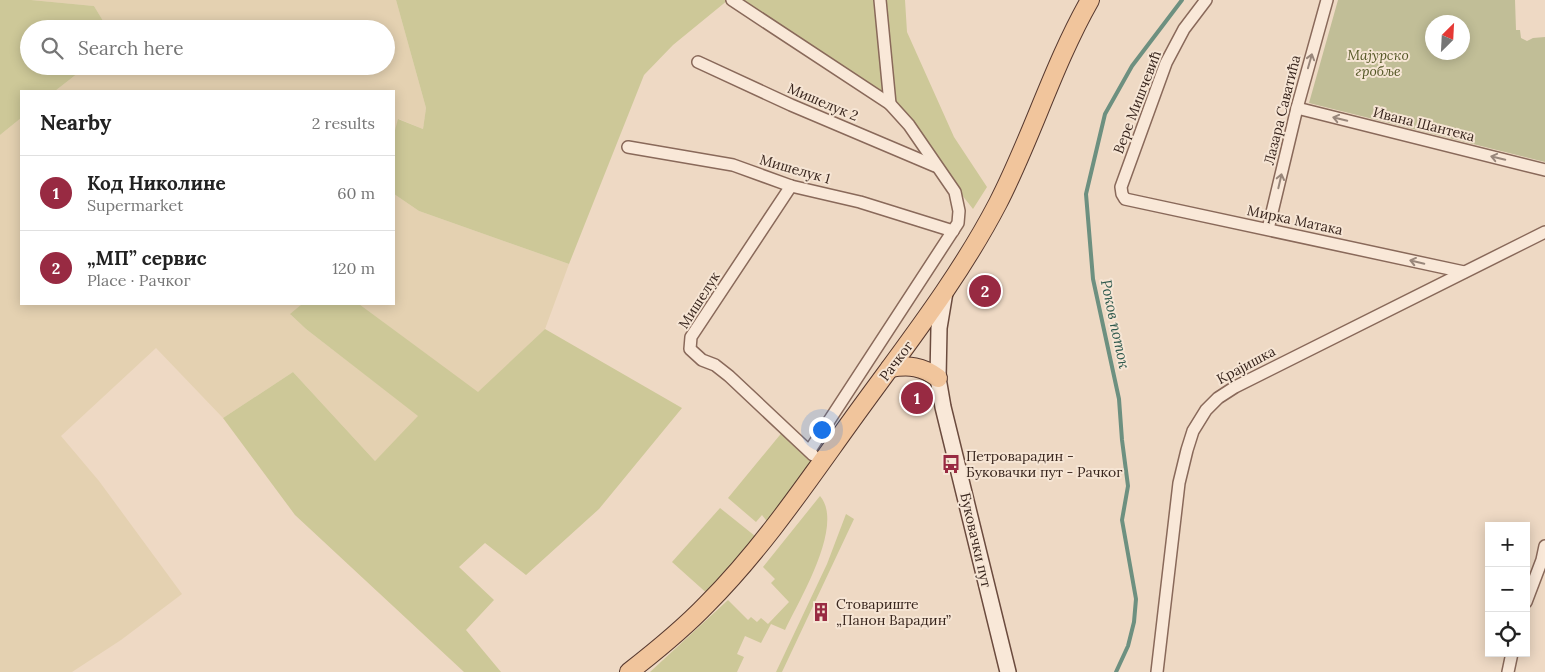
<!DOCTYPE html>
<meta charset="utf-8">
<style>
body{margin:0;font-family:Lora,serif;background:#f2f2f2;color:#222}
.controls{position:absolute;right:15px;bottom:15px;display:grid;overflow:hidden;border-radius:0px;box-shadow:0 2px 12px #0003}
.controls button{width:45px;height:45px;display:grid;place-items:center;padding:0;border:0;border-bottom:1px solid #e0e0e0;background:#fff;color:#222;font:25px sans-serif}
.compass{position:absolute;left:1425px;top:15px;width:45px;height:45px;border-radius:50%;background:#fff;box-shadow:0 2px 12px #0003;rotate:24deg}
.you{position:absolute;left:821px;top:429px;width:18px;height:18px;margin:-12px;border:4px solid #fff;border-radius:50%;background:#1a73e8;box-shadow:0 0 0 8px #1a73e833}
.badge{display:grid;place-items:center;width:32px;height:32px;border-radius:50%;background:#982a42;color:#fff;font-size:16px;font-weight:700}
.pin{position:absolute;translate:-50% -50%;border:2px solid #fff;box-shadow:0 1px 5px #0006}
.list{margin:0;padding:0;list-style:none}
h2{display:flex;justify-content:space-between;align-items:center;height:65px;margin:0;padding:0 20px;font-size:21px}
h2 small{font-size:16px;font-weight:400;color:#767676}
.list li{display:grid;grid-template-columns:32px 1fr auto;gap:15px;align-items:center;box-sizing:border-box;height:75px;padding:0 20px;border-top:1px solid #e0e0e0}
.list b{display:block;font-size:19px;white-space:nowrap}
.list p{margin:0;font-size:16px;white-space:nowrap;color:#767676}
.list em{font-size:16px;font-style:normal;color:#767676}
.icon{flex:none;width:28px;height:28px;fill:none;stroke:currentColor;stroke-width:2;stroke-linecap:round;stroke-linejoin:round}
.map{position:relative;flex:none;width:1545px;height:672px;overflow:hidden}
.search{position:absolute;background:#fff;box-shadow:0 2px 12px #0003;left:20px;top:20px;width:375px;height:55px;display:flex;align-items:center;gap:12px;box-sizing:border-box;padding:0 18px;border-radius:28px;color:#767676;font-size:19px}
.panel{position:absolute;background:#fff;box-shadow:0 2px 12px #0003;left:20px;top:90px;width:375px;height:215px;border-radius:0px}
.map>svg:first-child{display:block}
</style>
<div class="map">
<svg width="1545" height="672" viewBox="0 0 1545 672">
<rect width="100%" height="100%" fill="#eed9c4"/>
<!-- farmland -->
<g fill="#e4d1b1">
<path d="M31,0H396L426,108L423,129L399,119L394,134V91H55L87,66H386V29H108L94,6Z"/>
<path d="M21,118V304H302L291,315L306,329L419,416L375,461L293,372L223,418L156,348L61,436L99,481L182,594L121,640L72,672H0V135Z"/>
<path d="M394,194L419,211L569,264L545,329L478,393L359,304H394Z"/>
</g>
<!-- green -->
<g fill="#cdc898">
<path d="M0,0H31L94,6L108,29H29V66H87L55,91H21V118L0,135Z"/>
<path d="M396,0H728L673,45L644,75L569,264L419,211L394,194V134L398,119L423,129L426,108Z"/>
<path d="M734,0H905L907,32L954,137L987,187L973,209L892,106Z"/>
<path d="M302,304H359L478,392L545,329L682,408L599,509L526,575L485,543L459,567L494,600L466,630L501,672H464L295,515L223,418L293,372L375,461L418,416L306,329L290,314Z"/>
<path d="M784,430L809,455L816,471L769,524L762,515L756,522L728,498Z"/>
<path d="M820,496C845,525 799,600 785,630L771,624L761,643L745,636L737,654L744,657L737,672H650L728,600L748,620L751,617L757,622L761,618L768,624L789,602L771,583L775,579L763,567Z"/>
<path d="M720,508L760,540L710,596L672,562Z"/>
<path d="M846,514L854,519L782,672H776L827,564Z"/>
</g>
<!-- cemetery -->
<path fill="#c1be97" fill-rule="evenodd" d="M1338,0H1515L1516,30H1520L1521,38L1527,41L1533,38L1545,37V162L1309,103ZM1432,22H1462V52H1432Z"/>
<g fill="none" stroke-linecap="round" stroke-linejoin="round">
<!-- stream -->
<path stroke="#6d9080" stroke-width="4" d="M1116,672L1128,646L1134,622L1136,599L1122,520L1128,486L1122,440L1119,399L1093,279L1086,194L1105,114L1132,66L1182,0"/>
<!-- street casing -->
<g stroke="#89695a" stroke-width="14">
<g id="street">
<path d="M732,0L890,104L909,125L955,192L959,211L958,223L810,450"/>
<path d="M880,0L890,104"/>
<path d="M1206,0L1184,29L1166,63L1121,187L1122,194L1125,199L1464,272"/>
<path d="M698,62L791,105L935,166"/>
<path d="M1297,108L1545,170"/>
<path d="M628,147L733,165L791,186L860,202L953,231"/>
<path d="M791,186L691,337L690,349L702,360L715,365L729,376L813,455"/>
<path d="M1268,229L1297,108L1327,0"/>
<path d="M1526,602L1542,560L1545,546"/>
<path d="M1157,672L1179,483L1187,450L1193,431L1206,410L1218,398L1235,387L1545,232"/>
<path d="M1508,672L1512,653"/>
</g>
</g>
<!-- secondary casing -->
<g stroke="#6b4b3e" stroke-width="18">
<path id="secondary" d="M945,292L939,328L938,378L943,407L1008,672"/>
</g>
<!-- primary casing -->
<g stroke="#57392f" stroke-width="20">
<g id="primary">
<path d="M890,368C909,365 922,366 938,378"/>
<path d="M629,672C656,651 683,629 707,604C766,545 813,473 862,406C910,340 960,276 998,203C1032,137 1053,65 1090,0"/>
</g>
</g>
<!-- street -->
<use href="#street" stroke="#f9e8d8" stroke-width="11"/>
<!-- secondary -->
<use href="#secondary" stroke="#f9e8d8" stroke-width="15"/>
<!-- primary -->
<use href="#primary" stroke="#f1c59c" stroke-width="18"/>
</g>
<!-- one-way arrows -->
<defs><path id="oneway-shaft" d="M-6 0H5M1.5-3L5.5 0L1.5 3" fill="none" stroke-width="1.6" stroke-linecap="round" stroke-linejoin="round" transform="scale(1.25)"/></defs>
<g stroke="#99877b">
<use href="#oneway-shaft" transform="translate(1310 61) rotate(-74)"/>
<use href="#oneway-shaft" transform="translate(1340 119) rotate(-166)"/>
<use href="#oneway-shaft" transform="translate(1498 158) rotate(-166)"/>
<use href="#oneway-shaft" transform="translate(1280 181) rotate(-77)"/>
<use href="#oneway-shaft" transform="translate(1417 262) rotate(-167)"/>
</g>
<!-- icons -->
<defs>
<g id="bus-bare" transform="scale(1.5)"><path d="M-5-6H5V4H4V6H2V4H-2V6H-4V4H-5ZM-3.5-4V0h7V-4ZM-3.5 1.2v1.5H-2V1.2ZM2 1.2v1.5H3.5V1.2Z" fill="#982a42" stroke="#f6e5d4" stroke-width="2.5" paint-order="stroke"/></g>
<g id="building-bare" transform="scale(1.5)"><path d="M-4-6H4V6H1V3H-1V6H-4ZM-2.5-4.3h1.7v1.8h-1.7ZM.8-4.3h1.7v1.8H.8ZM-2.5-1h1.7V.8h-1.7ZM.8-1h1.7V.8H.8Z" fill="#982a42" stroke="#f6e5d4" stroke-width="2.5" paint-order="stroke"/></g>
</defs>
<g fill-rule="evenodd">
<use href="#bus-bare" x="951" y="464"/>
<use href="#building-bare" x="821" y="612"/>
</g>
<g text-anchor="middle" stroke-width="4" stroke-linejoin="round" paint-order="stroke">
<!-- park labels -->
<g font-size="14" font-style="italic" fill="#535625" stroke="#f6e5d4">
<text x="1378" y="60">Мајурско<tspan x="1378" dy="16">гробље</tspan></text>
</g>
<!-- street labels -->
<g font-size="14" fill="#39261e" stroke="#f6e5d4">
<text transform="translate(823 102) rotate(23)" y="5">Мишелук 2</text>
<text transform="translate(1137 102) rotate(-69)" y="5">Вере Мишчевић</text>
<text transform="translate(1282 110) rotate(-76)" y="5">Лазара Саватића</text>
<text transform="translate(1424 124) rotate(14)" y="5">Ивана Шантека</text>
<text transform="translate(795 169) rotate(16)" y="5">Мишелук 1</text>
<text transform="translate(1295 220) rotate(12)" y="5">Мирка Матака</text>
<text transform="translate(699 300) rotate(-58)" y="5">Мишелук</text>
<text transform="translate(896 361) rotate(-53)" y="5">Рачког</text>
<text transform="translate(1246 365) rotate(-28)" y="5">Крајишка</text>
<text transform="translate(976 540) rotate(77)" y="5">Буковачки пут</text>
</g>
<!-- poi labels -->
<g font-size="14" fill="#39261e" stroke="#f6e5d4" text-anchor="start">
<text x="966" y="461">Петроварадин -<tspan x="966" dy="16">Буковачки пут - Рачког</tspan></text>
<text x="836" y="609">Стовариште<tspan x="836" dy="16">„Панон Варадин”</tspan></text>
</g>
<!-- water labels -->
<g font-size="15" font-style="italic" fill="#2e594d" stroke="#f6e5d4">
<text transform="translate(1115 324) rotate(78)" y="5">Роков поток</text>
</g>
</g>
</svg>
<div class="controls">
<button>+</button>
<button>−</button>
<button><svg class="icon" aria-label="locate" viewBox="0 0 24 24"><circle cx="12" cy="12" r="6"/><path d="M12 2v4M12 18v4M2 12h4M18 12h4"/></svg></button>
</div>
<svg class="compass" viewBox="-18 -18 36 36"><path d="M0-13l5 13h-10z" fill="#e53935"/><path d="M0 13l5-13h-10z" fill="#767676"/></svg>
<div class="you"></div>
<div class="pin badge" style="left:917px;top:398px">1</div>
<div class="pin badge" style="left:985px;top:291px">2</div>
<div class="search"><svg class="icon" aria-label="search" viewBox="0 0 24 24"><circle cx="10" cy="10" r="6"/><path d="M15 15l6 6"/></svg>Search here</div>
<section class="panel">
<h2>Nearby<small>2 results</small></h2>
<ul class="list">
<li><span class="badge">1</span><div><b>Код Николине</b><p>Supermarket</p></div><em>60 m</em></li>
<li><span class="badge">2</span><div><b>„МП” сервис</b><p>Place · Рачког</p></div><em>120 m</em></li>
</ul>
</section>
</div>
